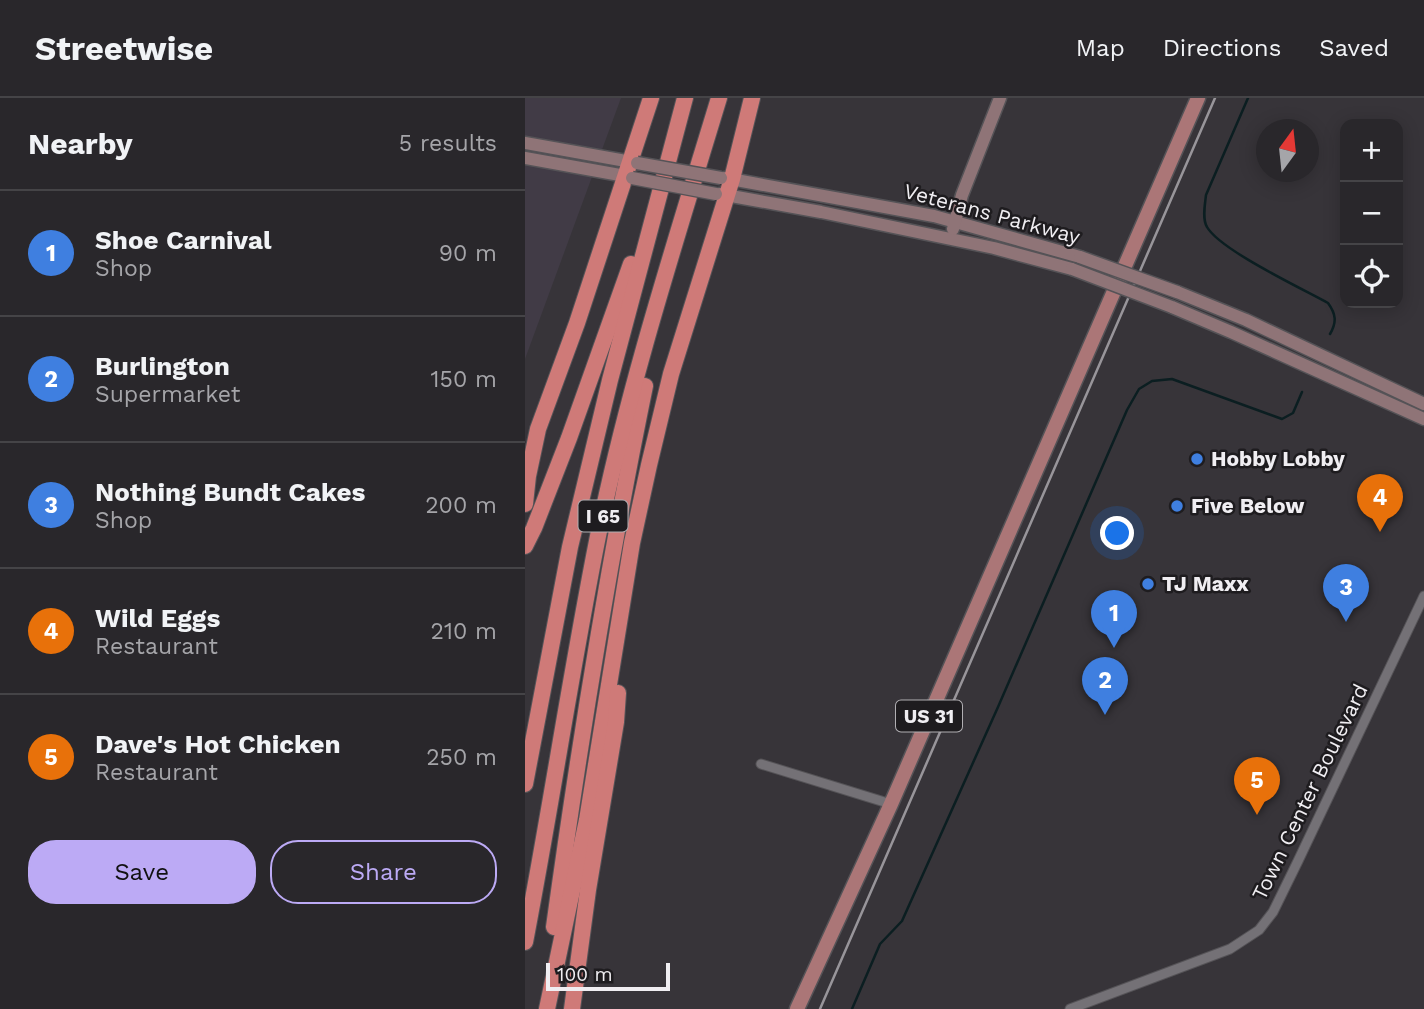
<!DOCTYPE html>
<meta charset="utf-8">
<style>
body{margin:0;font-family:"Work Sans",sans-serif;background:#353337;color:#f1f3f6}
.controls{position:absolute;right:21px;top:21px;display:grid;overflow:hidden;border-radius:14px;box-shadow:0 4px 18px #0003}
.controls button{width:63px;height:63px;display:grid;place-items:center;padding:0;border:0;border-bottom:2px solid #454447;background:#29272b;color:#f1f3f6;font:35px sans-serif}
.compass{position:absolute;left:731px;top:21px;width:63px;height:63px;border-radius:50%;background:#29272b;box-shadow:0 4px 18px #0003;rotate:15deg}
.scale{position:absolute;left:21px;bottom:18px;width:124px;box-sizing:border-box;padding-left:7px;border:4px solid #f0eef2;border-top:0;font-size:19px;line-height:24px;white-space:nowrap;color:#f0eef2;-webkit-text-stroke:5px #1e1c1f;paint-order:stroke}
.you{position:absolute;left:593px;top:436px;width:24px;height:24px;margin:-18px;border:5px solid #fff;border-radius:50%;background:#1a73e8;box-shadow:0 0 0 10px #1a73e833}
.badge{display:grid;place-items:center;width:46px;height:46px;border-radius:50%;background:#bcaaf5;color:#fff;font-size:23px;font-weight:700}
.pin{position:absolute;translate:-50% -58px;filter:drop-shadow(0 2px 4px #0008)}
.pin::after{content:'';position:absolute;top:37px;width:24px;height:21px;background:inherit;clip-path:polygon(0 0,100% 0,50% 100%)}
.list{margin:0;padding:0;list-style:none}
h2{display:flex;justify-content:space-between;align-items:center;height:91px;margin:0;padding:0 28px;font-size:30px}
h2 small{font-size:23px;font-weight:400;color:#a5a5a9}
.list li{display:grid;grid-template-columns:46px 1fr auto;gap:21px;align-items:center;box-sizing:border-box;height:126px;padding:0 28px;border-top:2px solid #454447}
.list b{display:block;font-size:26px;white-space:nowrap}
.list p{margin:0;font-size:23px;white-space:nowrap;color:#a5a5a9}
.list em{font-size:23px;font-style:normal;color:#a5a5a9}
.actions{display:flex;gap:14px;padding:21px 28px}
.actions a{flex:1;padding:16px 0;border:2px solid #bcaaf5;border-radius:28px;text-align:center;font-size:24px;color:#bcaaf5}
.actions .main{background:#bcaaf5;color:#111}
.icon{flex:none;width:38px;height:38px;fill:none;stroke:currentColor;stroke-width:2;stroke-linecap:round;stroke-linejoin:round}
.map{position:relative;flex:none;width:899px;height:911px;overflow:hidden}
header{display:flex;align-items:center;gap:42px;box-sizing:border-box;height:98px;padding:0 35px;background:#29272b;border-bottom:2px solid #454447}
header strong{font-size:33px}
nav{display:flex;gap:38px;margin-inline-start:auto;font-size:24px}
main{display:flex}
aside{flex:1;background:#29272b}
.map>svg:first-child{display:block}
</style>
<header>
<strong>Streetwise</strong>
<nav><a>Map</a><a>Directions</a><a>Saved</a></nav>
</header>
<main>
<aside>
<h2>Nearby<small>5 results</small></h2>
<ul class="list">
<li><span class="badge" style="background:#3f7fe0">1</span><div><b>Shoe Carnival</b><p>Shop</p></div><em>90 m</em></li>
<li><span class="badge" style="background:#3f7fe0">2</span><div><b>Burlington</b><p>Supermarket</p></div><em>150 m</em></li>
<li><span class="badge" style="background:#3f7fe0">3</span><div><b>Nothing Bundt Cakes</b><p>Shop</p></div><em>200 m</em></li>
<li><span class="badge" style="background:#e8710a">4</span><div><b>Wild Eggs</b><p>Restaurant</p></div><em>210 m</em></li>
<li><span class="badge" style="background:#e8710a">5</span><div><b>Dave's Hot Chicken</b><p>Restaurant</p></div><em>250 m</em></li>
</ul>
<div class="actions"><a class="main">Save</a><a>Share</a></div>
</aside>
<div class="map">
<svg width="899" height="911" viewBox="0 0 899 911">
<rect width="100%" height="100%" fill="#373439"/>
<!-- built -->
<path fill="#413b46" d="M0,0H96L0,261Z"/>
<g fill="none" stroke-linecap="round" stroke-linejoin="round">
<!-- stream -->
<g stroke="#0b1e21" stroke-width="2.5">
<path d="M723,0L681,97C680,106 677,121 682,129C695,152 778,191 803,205C811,216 812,224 805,236"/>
<path d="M327,911L355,846L377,823L473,609L602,312L614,291L627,283L647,281L757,321L768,315L777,294"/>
</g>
<!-- minor casing -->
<g stroke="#555357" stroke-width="11">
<g id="minor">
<path d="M236,666L366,706"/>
<path d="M545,911L705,851L734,832L748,814L773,763L899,498"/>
</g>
</g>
<!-- secondary casing -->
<g stroke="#555357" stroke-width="15">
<g id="secondary">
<path d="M0,45L112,65"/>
<path d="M0,60L106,79"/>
<path d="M200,80L409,118L555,159"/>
<path d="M195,96L296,114L469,150L547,171"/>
<path d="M428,131L437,97L475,0"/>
<path d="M652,194L721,222L899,306"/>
<path d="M647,209L706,234L899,321"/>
</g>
</g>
<!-- primary casing -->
<g stroke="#555357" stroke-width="17">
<path id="primary" d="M272,911L366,706L673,0"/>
</g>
<!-- motorway casing -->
<g stroke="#555357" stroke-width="18">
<g id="motorway">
<path d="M0,406L3,378L13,331L52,225L126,0"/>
<path d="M0,448L9,430L44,340L106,166"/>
<path d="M0,686L45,449L85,282L160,0"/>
<path d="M29,829C54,648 83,468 120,288"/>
<path d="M0,844C26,709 46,573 73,438C103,290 150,145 194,0"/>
<path d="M22,911L62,722L107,445L124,367L146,276L207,81L227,0"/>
<path d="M47,911L63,792L91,624L93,595"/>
</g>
</g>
<!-- minor -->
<use href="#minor" stroke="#747176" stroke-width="9"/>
<!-- secondary -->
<use href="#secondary" stroke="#8f7477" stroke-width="12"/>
<!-- primary -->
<use href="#primary" stroke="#ab7677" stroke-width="14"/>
<!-- motorway -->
<use href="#motorway" stroke="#cf7a78" stroke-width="16"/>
<!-- rail -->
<path stroke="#98959a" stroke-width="2.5" d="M295,911L690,0"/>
<!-- secondary-bridge casing -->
<g stroke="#555357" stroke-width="15" stroke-linecap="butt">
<g id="secondary-bridge">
<path d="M112,65L196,80"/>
<path d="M107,80L191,96"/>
<path d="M555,159L652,194"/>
<path d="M547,171L647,209"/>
</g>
</g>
<!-- secondary-bridge -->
<use href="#secondary-bridge" stroke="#8f7477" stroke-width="12"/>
</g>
<!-- markers -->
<g fill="#3f7fe0" stroke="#1e1c1f" stroke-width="2.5">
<circle cx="672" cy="361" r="7"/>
<circle cx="652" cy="408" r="7"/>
<circle cx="623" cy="486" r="7"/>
</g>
<g text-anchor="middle" stroke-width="5" stroke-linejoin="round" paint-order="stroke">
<!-- shield labels -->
<g fill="#1e1c1f" stroke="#b1afb3" stroke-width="2">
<rect x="53.5" y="402.5" width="49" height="31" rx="5"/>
<rect x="371" y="602.5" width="66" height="31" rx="5"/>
</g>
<g font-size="19" font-weight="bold" fill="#f0eef2">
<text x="78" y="425">I 65</text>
<text x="404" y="625">US 31</text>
</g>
<!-- street labels -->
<g font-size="21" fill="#f0eef2" stroke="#1e1c1f">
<text transform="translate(467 116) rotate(15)" y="7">Veterans Parkway</text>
<text transform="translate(785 694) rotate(-64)" y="7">Town Center Boulevard</text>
</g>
<!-- poi labels -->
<g font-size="21" font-weight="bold" fill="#f0eef2" stroke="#1e1c1f" text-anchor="start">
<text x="686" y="368">Hobby Lobby</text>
<text x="666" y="415">Five Below</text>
<text x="637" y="493">TJ Maxx</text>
</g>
</g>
</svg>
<div class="controls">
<button>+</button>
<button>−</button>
<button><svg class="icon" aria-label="locate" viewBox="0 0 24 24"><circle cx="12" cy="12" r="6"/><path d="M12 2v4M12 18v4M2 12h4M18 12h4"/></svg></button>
</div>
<svg class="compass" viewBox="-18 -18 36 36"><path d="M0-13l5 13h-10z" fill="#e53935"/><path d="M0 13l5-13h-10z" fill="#a5a5a9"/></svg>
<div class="scale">100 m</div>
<div class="you"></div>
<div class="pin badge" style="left:589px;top:550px;background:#3f7fe0">1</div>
<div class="pin badge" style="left:580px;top:617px;background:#3f7fe0">2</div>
<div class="pin badge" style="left:821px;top:524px;background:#3f7fe0">3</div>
<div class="pin badge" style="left:855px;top:434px;background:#e8710a">4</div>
<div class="pin badge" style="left:732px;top:717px;background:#e8710a">5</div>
</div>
</main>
